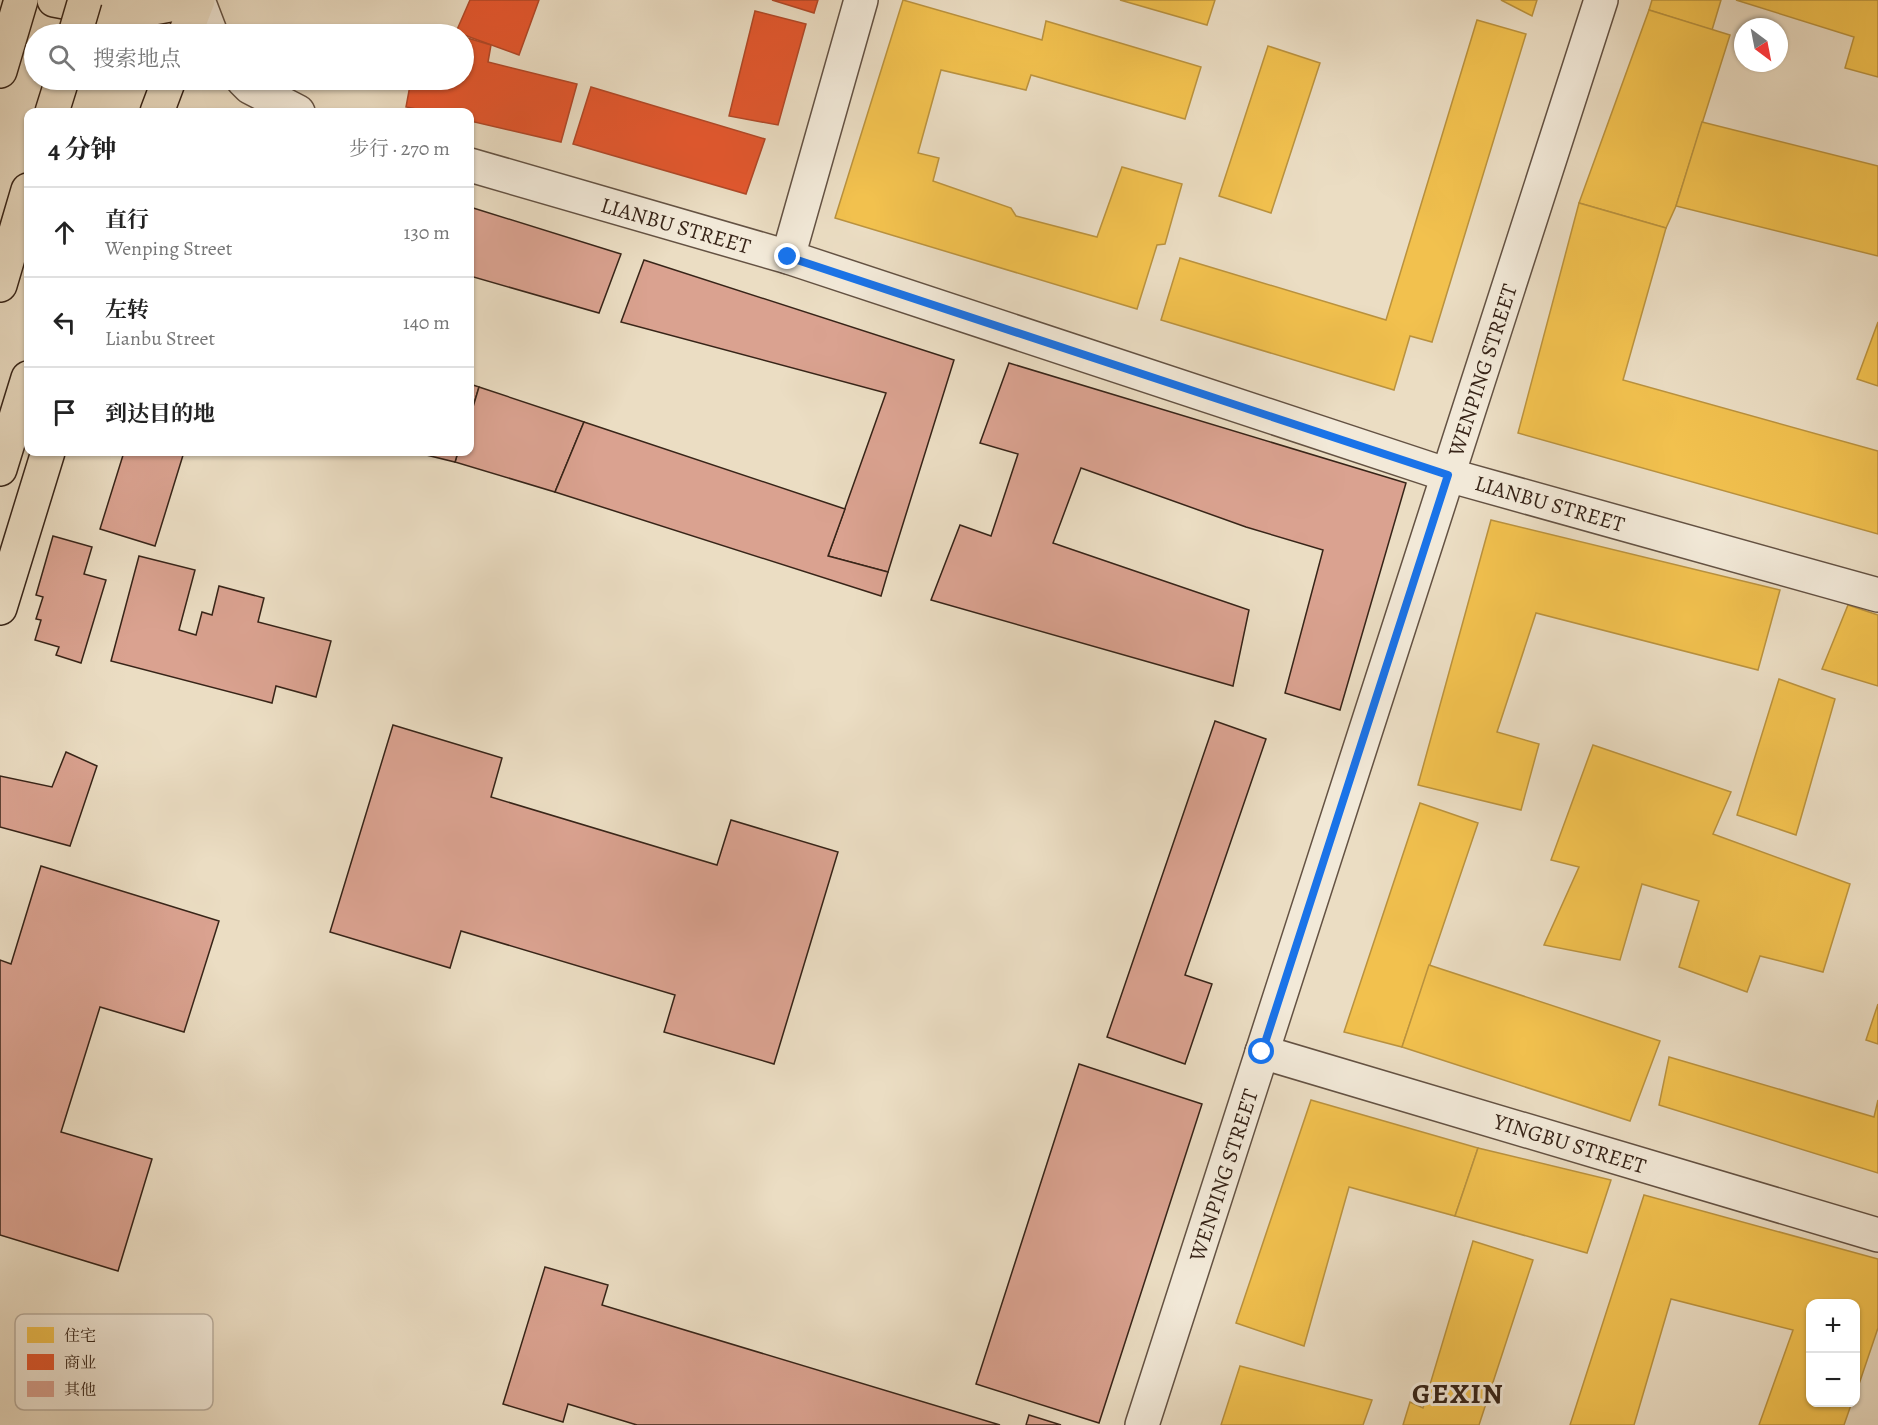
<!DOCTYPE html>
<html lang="zh">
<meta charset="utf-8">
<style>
body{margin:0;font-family:Alegreya,"Noto Serif SC",serif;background:#f6f6f6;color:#222}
.controls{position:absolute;right:18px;bottom:18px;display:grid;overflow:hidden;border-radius:12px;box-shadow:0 2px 4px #0004}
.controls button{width:54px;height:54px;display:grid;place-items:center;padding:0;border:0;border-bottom:2px solid #e0e0e0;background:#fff;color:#222;font:30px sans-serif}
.compass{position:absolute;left:1734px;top:18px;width:54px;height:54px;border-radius:50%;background:#fff;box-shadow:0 2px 4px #0004;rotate:148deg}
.stop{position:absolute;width:18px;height:18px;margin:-14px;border:4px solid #1a73e8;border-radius:50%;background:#fff}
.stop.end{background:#1a73e8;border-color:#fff;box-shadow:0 2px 6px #0008}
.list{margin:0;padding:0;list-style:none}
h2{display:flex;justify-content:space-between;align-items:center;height:78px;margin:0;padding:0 24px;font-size:26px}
h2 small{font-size:20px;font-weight:400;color:#767676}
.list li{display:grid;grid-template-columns:39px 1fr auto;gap:18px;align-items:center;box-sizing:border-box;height:90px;padding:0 24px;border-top:2px solid #e0e0e0}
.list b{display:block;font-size:22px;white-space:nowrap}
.list p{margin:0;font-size:20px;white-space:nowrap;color:#767676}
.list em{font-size:20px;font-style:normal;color:#767676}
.icon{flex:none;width:33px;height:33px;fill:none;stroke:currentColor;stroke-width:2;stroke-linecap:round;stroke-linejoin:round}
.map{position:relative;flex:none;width:1878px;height:1425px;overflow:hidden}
.search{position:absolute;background:#fff;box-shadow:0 2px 4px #0004;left:24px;top:24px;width:450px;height:66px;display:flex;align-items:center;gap:15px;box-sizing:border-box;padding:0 21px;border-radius:33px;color:#767676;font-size:22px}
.panel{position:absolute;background:#fff;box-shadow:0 2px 4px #0004;left:24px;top:108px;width:450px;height:348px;border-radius:12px}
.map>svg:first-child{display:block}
</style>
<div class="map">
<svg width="1878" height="1425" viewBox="0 0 1878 1425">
<rect width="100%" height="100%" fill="#ebddc3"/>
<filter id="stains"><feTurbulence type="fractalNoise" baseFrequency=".00333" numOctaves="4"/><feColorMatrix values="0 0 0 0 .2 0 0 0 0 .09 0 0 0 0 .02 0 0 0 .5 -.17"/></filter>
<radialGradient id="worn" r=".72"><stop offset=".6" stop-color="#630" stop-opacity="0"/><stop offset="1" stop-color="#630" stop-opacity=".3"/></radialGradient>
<!-- homes -->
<g fill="#f2c14e" stroke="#ba923e" stroke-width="1.5">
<path d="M903,0L1042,40L1046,21L1201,67L1185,119L1031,75L1026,90L941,70L918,153L939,158L933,181L1011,208L1016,216L1097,237L1122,167L1182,184L1165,244L1157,245L1137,309L835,218Z"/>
<path d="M1120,0H1215L1207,25Z"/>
<path d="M1501,0H1537L1532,16Z"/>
<path d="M1652,0H1721L1712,30L1649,10Z"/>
<path d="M1736,0H1878V77L1845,68L1854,37Z"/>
<path d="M1649,10L1730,35L1676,206L1666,228L1579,203Z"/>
<path d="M1477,20L1526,34L1432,342L1410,336L1394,390L1161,320L1180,258L1386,320Z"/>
<path d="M1268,46L1320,63L1271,213L1219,196Z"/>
<path d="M1702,122L1878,166V256L1676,206Z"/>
<path d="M1579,203L1666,228L1623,380L1878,451V534L1518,433Z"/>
<path d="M1878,322V386L1857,379Z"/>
<path d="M1491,520L1780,590L1758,670L1536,613L1497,732L1539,744L1521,810L1418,785Z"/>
<path d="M1848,605L1878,615V686L1822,669Z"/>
<path d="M1779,679L1835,699L1796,835L1737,815Z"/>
<path d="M1593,745L1731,792L1713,834L1850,884L1823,972L1760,956L1747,992L1679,967L1699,901L1642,884L1620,960L1544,945L1579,867L1551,860Z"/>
<path d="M1420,803L1478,823L1402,1047L1344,1032Z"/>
<path d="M1429,965L1660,1041L1630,1121L1402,1047Z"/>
<path d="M1878,1004V1044L1866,1040Z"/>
<path d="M1669,1057L1874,1117L1878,1100V1173L1659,1105Z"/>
<path d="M1311,1100L1478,1148L1455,1216L1349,1187L1304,1346L1236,1323Z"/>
<path d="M1478,1148L1611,1180L1587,1253L1455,1216Z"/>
<path d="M1644,1195L1878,1259V1328L1856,1393V1304H1810V1402H1852L1844,1425H1759L1793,1330L1671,1299L1634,1425H1570Z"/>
<path d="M1473,1241L1533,1260L1479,1425H1403L1410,1402L1423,1408Z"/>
<path d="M1240,1366L1372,1400L1363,1425H1221Z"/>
</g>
<!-- shops -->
<g fill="#e4572e" stroke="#b04827" stroke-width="1.5">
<path d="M470,0H539L519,55L456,32Z"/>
<path d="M772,0H818L814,13Z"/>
<path d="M755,11L806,24L778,125L729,116Z"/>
<path d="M422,25L454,34H420Z"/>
<path d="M464,37L491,45L488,62L577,84L561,142L470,121V112H432L406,107L411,80H464Z"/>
<path d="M591,87L765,139L746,194L573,144Z"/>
</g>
<!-- building -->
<g fill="#daa290" stroke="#372418" stroke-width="1.5">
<path d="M470,207L621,254L599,313L470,276Z"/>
<path d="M644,260L954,360L888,572L828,556L886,393L621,322Z"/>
<path d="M1009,363L1406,483L1340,710L1285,693L1323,550L1246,527L1081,468L1053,543L1249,610L1233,686L931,600L960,525L991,536L1018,454L980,443Z"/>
<path d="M470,384L479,387L470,417Z"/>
<path d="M479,387L584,422L555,492L455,462L458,452H470V417Z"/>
<path d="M584,422L845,509L828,556L888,572L881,596L555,492Z"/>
<path d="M124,452H184L155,546L100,529Z"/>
<path d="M414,452H458L455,462Z"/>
<path d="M53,536L92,547L84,574L106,580L81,663L56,655L59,647L35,640L41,620L36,619L43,597L36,595Z"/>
<path d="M139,556L195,570L179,630L196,635L202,612L212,615L219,586L264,598L258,622L331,641L316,697L276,686L272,703L111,661Z"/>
<path d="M1215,721L1266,739L1185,975L1212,984L1185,1064L1107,1037Z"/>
<path d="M393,725L502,758L491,797L717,865L731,820L838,852L774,1064L664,1032L675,995L461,931L450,968L330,932Z"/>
<path d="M66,752L97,766L70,846L0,827V776L52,787Z"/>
<path d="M41,866L219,921L184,1032L100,1007L61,1132L152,1159L118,1271L0,1235V960L11,964Z"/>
<path d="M1079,1064L1202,1104L1099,1423L976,1384Z"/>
<path d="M545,1267L608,1285L602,1305L1000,1425H637L568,1404L563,1422L503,1404Z"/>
<path d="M1029,1415L1061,1425H1026Z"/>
</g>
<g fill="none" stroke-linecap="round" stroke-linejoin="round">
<!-- minor casing -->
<g stroke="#645243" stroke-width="36">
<g id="minor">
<path d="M198,0L211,34"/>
<path d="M243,80L250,87L298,112"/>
<path d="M470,165L788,257L1448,475L1878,595"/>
<path d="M788,257L861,0"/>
<path d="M1262,1052L1878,1235"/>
<path d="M1142,1425L1601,0"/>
</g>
</g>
<!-- highway casing -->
<g stroke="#372418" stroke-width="36">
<g id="highway">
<path d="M54,0L96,8L148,9L197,0"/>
<path d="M185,34L198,0"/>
<path d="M0,71L21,0"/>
<path d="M52,112L62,80"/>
<path d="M157,112L169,80"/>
<path d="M0,285L28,190"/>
<path d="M0,469L28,378"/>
<path d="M0,608L48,452"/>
</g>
</g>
<!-- minor -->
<use href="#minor" stroke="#f2e9d8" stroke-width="33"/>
<!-- highway -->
<use href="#highway" stroke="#ebddc3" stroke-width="33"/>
<!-- highway-bridge casing -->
<g stroke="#372418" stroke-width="36" stroke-linecap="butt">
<path id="highway-bridge" d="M75,34L85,0"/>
</g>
<!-- highway-bridge -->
<use href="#highway-bridge" stroke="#ebddc3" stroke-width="33"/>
</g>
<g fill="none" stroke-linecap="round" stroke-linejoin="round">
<!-- route -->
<path stroke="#1a73e8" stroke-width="8" d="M788,257L1448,475L1262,1052"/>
</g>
<g text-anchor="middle" stroke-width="6" stroke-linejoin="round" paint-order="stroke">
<!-- street labels -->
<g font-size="22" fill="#372418" stroke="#f2e9d8">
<text transform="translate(676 225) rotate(16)" y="8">LIANBU STREET</text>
<text transform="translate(1482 370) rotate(-72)" y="8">WENPING STREET</text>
<text transform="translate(1550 503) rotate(16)" y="8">LIANBU STREET</text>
<text transform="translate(1570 1143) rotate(17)" y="8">YINGBU STREET</text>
<text transform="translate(1223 1175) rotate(-72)" y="8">WENPING STREET</text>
</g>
<!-- district labels -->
<g font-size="28" font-weight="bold" letter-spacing="1.5" fill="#372418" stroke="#f2e9d8">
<text x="1458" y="1403">GEXIN</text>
</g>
</g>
<!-- legend -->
<rect x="15" y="1314" width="198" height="96" rx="9" fill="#f2e9d8" stroke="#baae9e" stroke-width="1.5"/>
<rect x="27" y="1327" width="27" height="16" fill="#f2c14e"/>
<rect x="27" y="1354" width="27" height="16" fill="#e4572e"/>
<rect x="27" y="1381" width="27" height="16" fill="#daa290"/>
<g font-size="16" fill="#372418">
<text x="64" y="1341">住宅</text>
<text x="64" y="1368">商业</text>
<text x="64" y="1395">其他</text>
</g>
<rect width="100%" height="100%" filter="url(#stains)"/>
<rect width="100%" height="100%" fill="url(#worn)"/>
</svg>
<div class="controls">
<button>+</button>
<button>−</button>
</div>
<svg class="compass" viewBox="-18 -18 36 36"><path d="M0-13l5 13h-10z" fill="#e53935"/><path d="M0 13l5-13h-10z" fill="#767676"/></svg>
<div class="stop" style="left:1262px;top:1052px"></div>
<div class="stop end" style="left:788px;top:257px"></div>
<div class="search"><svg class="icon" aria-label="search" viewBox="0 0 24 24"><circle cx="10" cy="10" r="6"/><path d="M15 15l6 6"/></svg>搜索地点</div>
<section class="panel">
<h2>4 分钟<small>步行 · 270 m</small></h2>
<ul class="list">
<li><svg class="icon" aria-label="ahead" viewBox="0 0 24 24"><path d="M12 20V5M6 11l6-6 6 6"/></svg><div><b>直行</b><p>Wenping Street</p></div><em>130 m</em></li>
<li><svg class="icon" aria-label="left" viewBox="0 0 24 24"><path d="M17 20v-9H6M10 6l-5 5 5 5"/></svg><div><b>左转</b><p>Lianbu Street</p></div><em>140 m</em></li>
<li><svg class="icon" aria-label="arrive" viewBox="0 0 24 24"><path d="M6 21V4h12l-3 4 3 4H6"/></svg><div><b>到达目的地</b></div></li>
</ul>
</section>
</div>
